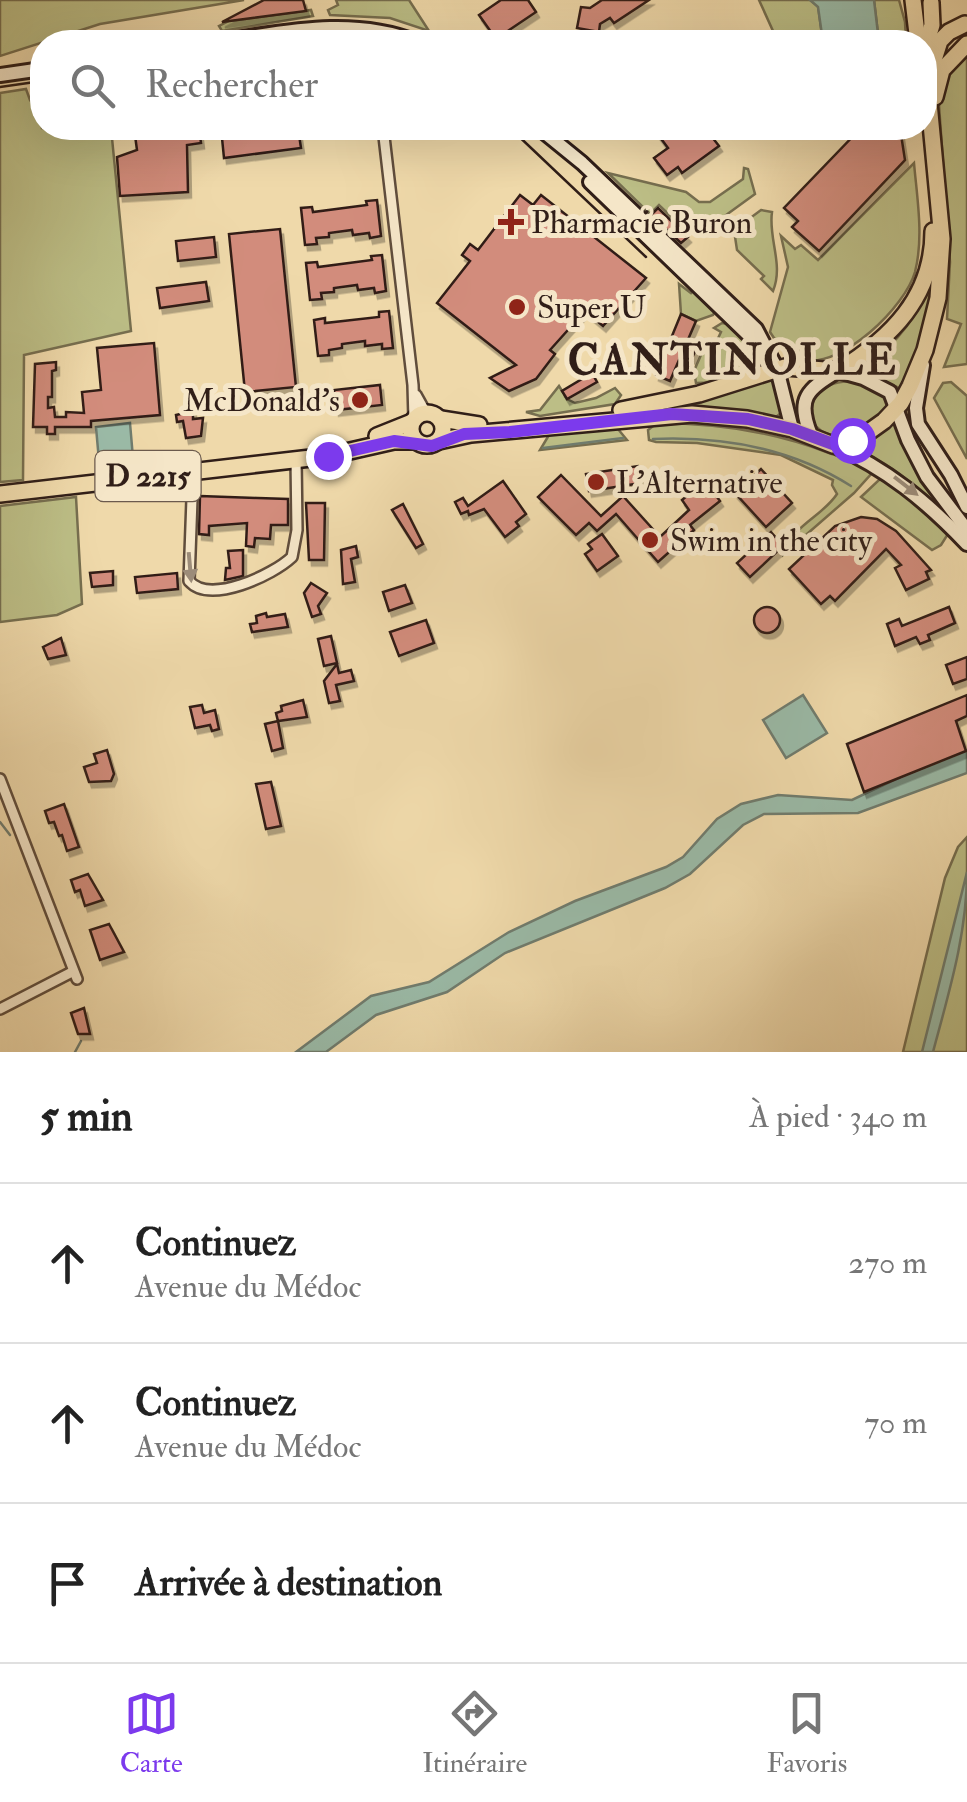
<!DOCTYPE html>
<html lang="fr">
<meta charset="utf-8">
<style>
body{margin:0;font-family:"IM FELL Double Pica",serif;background:#f2f2f2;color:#222}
.stop{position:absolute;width:30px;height:30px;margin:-22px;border:8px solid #7c3aed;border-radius:50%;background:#fff}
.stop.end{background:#7c3aed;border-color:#fff;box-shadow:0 2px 10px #0008}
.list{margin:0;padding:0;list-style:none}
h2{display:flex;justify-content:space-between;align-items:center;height:130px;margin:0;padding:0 40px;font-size:42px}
h2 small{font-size:32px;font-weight:400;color:#767676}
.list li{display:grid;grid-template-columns:65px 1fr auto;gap:30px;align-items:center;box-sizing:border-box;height:160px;padding:0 40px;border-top:2px solid #e0e0e0}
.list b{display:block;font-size:38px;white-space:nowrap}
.list p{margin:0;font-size:32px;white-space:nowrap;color:#767676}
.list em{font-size:32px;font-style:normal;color:#767676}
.icon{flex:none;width:55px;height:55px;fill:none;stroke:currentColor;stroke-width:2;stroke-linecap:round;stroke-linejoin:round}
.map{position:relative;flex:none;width:967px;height:1052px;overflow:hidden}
.search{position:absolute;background:#fff;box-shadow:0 10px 40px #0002;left:30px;right:30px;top:30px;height:110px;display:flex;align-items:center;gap:25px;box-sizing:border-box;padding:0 35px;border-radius:40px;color:#767676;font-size:38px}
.sheet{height:610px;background:#fff}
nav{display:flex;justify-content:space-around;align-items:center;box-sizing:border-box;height:140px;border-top:2px solid #e0e0e0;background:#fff;font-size:28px;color:#767676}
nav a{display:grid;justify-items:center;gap:5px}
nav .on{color:#7c3aed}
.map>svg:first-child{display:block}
</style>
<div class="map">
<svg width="967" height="1052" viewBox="0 0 967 1052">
<defs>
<filter id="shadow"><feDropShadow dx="3" dy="5.5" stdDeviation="0" flood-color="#0004"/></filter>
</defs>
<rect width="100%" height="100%" fill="#efd9aa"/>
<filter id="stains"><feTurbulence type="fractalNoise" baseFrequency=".002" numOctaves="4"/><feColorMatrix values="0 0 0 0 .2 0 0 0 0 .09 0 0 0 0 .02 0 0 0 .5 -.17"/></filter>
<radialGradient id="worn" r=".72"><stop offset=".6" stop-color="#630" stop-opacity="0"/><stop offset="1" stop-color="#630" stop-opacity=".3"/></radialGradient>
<!-- green -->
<g fill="#bcbe86" stroke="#766e4f" stroke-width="2.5">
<path d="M0,0H244L100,24L0,56Z"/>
<path d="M336,0H409L429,31L390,18L330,15L328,10L338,5Z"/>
<path d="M759,0H810L818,6L823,42H778Z"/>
<path d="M874,0H899L905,22L906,42H879Z"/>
<path d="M311,10L313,16L222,31L219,26L229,21Z"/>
<path d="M967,53V364L944,367L961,324L947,319L950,262L939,105L947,74Z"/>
<path d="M26,89L30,100L42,94V128H111L131,331L24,355L23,480L0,482V93Z"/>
<path d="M914,163C917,198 924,237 915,272C905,307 843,367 805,360C789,358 778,345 770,332L788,267L781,236L795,249L801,245L818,260Z"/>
<path d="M744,168L748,169L755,194L704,231L700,226L689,234L659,205L650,214L608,173L686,192L699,202H710L743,179Z"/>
<path d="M761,210L772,212C768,239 784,264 773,291L761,279L764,276L737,250L734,230Z"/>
<path d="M936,269L927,322L903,390L859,369C900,345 920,312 936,269Z"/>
<path d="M679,284L691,293L695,289L716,309L713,315L696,321L681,314Z"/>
<path d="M722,323L733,325L757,349L756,363C743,377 715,383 696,383L694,371L704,348L712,351L721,332L714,328Z"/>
<path d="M774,378L782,412L775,418L670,409Z"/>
<path d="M854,381L885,395L889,403C884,415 872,423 861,429C806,458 785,381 854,381Z"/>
<path d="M951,382L967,396V459L934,398L943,383Z"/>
<path d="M559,386L567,399L575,403L596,398L615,388L621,395L615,404L540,416L526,412L540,410Z"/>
<path d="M896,420L967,538C933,502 903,469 856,449Z"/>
<path d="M657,423C717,423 773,431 829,453C843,458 861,463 872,473L854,493L784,554C792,525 822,517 837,494L832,485L833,480L781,455L697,443L656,442L649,440L648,430Z"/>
<path d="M610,427L618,429L627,440L540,450L549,435Z"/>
<path d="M881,478L915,501L948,534L941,545L932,550L861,497Z"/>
<path d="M76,497L82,604L57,615L0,622V506Z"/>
<path d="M967,837V1052H903L945,878L958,847Z"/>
</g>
<!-- water -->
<g fill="#9abaa7" stroke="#707c6e" stroke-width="2.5">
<path d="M810,0H874L879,42H823L818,7Z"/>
<path d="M130,423L133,458L99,461L96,427Z"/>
<path d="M803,695L827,733L786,758L763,720Z"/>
<path d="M967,750V773L858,813L764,814L743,825L690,874L665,888L505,953L447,992L376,1015L326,1052H296L371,996L429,982L509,932L575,901L666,867L683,857L717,819L741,804L778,795L852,800L919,768Z"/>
<path d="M967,872C967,934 949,992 933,1052H922Z"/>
</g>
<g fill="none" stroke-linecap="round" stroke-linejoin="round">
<!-- stream -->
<g stroke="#707c6e" stroke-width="2.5">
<path d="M653,439C723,436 791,448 851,486"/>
<path d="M543,448L623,438"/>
<path d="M0,822L10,835"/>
<path d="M75,1052L81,1041"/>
</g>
</g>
<!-- building -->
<g fill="#d28c7c" stroke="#301e18" stroke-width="2.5" filter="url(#shadow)">
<path d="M264,0H303L306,11L222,22Z"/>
<path d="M501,0H528L536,12L496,39L479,15Z"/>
<path d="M602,0H649L614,23L610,18L600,24L599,32L577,28L581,7L590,8Z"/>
<path d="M134,128H199L201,143L187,145L188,192L120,196L117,157L137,150Z"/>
<path d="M221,128H298L301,148L224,158Z"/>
<path d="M653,128H705L719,146L682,173L678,167L667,175L654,158L668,148Z"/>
<path d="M861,128H900L905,160L819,251L792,227L798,221L784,208Z"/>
<path d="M520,195L533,205L541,195L646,278L603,326L585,311L550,350L555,354L536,379L509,391L490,378L516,365L437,303L470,261L462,255L470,244L478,250Z"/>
<path d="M377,200L381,236L370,238L369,233L353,235L352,230L329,233V237L316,238L317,244L305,245L301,208L312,207L313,212L367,205L366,201Z"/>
<path d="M658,208L688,237L681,243L651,215Z"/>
<path d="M280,229L296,387L245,392L229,234Z"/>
<path d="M214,237L216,257L178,261L176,241Z"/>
<path d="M382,255L386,291L375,293L374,288L358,290L357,285L334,288V292L321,293L322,299L310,300L306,263L317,262L318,267L372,260L371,256Z"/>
<path d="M206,282L209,301L160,308L157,288Z"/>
<path d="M389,311L393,348L382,349V344L365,346V341L342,344V348L329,350V355L318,356L314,320L325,318V323L379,317V312Z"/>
<path d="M681,314L696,321L687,342L697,347L692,358L682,353L670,381L656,375Z"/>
<path d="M154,343L160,415L91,421V427H55V434H47V427H33L35,364L56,362V370L52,371V397H48V408L54,407L55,417H66V412L84,413L82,392L101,390L97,348Z"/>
<path d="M592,373L597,382L567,399L562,391Z"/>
<path d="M380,385L382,405L336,410L334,390Z"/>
<path d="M193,411V419L203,418L201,436L186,438L183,421L177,422L176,415Z"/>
<path d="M638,466L645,478L635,484L589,491L586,474Z"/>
<path d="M761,469L792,503L766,527L735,493Z"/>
<path d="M561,475L601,516L623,496L660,537L689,510L682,500L705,481L720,501L690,525L694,530L658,562L616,514L597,531L589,523L576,535L538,497Z"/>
<path d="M503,481L526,514L516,522L519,526L505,537L484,509L469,515L468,511L461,514L455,502L463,498L468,506Z"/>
<path d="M200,496L288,499V525H271L270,539L255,538L254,547L246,546L247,523L209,526V535L199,534Z"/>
<path d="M306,503H325L324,560H309Z"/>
<path d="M403,504L423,544L416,548L392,510Z"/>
<path d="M861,517L877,519L896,531L931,570L926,572L929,579L906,590L895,568L901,565L886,549L835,601L830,596L821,604L789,569L835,526Z"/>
<path d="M771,532L783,546L750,577L737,563Z"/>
<path d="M602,534L618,556L597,571L585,554L592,549L588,544Z"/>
<path d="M356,546L358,557L351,559L355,582L343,584L341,550Z"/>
<path d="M243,550V576L225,580L226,568H230L228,551Z"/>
<path d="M113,571V585L92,587L90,573Z"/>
<path d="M177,573L178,589L137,593L135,577Z"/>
<path d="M311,583L327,593L318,606L321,614L312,617L304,593Z"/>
<path d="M405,585L412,603L389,611L383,592Z"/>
<circle cx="767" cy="620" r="13"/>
<path d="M949,607L955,623L928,635L930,640L920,644L916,637L895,646L887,624L899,619L902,626Z"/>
<path d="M266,613L267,617L285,614L288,627L252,632L250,624L257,623L256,616Z"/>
<path d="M426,620L434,643L399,656L390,632Z"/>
<path d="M331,636L337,663L324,666L318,639Z"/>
<path d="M61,638L66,655L48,659L43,647Z"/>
<path d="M967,657V679L953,684L946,665Z"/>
<path d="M337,664L339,673L351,670L354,681L336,685L340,701L329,703L324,681Z"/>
<path d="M967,695V716L956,721L966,751L864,792L847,744Z"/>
<path d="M303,700L307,717L278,721L276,713L282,711L281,706Z"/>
<path d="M202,705L204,713L215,710L219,729L212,731L210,725L195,728L190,707Z"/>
<path d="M278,721L283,748L272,751L265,724Z"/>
<path d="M107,750L114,774L111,781L89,782L84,767L97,763L94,754Z"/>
<path d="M271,782L281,826L266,829L256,784Z"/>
<path d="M64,804L79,847L67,851L62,835L59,836L54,822L49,823L45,811Z"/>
<path d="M88,874L103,900L85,906L80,890L75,892L71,880Z"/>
<path d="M109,924L124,952L100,960L90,930Z"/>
<path d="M84,1008L90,1034H78L71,1013Z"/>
</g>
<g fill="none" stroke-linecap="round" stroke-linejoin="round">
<!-- street casing -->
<g stroke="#604d3c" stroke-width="14">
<g id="street">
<path d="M383,128L413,385L414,420"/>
<path d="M416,395L426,413"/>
<path d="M193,471L189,581C210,605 273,575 292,557L297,530L296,458"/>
<path d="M0,779L77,979"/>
<path d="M0,1009L72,972"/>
</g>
</g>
<!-- secondary casing -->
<g stroke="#301e18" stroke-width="18">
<g id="secondary">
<path d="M217,42C284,32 352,16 417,42"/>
<path d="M0,75L42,69"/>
<path d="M539,128L582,163L756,329L777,369L792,429"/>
<path d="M590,182L763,349"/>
<path d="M923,365L916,408L918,424L951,475L967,507"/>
<path d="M811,435C796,398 807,390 838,371L863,378L890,392L908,440L927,477L967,530"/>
<path d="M833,445C887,469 926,501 967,544"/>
</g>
</g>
<!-- primary casing -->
<g stroke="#301e18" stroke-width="20">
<g id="primary">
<path d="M913,0L918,42"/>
<path d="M924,51L932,25L931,3"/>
<path d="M935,97L942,70L967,44"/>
<path d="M621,410L699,394L785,367L838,371C891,338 933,297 933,231"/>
<circle cx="427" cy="429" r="16"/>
<path d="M441,419L479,425"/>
<path d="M377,436L412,422"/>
<path d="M439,441L471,434L692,414L747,419L792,429L833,445L863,436L884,421L901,403L910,386L925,350L938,298L942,239L927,82L940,41L949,32L965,24"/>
<path d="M0,494L328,456L394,441H416"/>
</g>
</g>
<!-- street -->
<use href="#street" stroke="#f5e6c8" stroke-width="9"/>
<!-- secondary -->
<use href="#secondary" stroke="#f5e6c8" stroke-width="12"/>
<!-- primary -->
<use href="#primary" stroke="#efd9aa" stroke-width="15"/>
<!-- tram -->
<g stroke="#301e18" stroke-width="2.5">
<path d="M294,42L333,38L375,42"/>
<path d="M0,87L42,81"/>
<path d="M510,128L646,257"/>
</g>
</g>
<!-- one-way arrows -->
<defs><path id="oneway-solid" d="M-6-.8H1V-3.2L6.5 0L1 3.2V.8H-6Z" transform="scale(2.5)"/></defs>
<g fill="#9c8c79">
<use href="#oneway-solid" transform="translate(906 486) rotate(38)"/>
<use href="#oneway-solid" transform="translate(190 567) rotate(85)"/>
</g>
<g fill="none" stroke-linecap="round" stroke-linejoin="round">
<!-- route -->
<path stroke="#7c3aed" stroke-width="12" d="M328,456L394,441L432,446L464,434L510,432L672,414L748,419L792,429L833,444L852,440"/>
</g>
<!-- markers -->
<g fill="#8f2418" stroke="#f5e6c8" stroke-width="4">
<path d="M506 207h10v10h10v10h-10v10h-10v-10h-10v-10h10z"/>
<circle cx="517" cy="307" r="10"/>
<circle cx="360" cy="400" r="10"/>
<circle cx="596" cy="482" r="10"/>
<circle cx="650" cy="540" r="10"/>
</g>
<g text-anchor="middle" stroke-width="10" stroke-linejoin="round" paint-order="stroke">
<!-- shield labels -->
<rect fill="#f5e6c8" stroke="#6b5a4d" stroke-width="2.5" x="95.5" y="451" width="105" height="50" rx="8"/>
<g font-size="30" font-weight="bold" fill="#301e18">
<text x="148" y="486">D 2215</text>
</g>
<!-- poi labels -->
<g font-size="32" fill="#301e18" stroke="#f5e6c8" text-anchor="start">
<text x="531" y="233">Pharmacie Buron</text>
<text x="537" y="318">Super U</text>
<text x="340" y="411" text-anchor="end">McDonald's</text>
<text x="616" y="493">L'Alternative</text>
<text x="670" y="551">Swim in the city</text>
</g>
<!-- district labels -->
<g font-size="42" font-weight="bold" letter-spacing="2.5" fill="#301e18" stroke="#f5e6c8">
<text x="733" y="374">CANTINOLLE</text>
</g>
</g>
<rect width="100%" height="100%" filter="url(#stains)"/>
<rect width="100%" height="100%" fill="url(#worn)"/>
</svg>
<div class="stop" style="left:852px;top:440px"></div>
<div class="stop end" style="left:328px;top:456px"></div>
<div class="search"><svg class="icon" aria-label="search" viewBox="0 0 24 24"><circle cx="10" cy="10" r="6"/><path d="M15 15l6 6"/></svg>Rechercher</div>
</div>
<section class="sheet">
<h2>5 min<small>À pied · 340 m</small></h2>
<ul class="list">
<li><svg class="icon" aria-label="ahead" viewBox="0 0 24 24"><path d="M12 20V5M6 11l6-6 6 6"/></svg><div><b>Continuez</b><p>Avenue du Médoc</p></div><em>270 m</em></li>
<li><svg class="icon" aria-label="ahead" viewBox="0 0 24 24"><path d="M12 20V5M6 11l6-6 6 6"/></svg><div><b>Continuez</b><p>Avenue du Médoc</p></div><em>70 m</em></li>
<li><svg class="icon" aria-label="arrive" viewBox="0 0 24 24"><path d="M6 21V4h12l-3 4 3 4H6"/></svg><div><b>Arrivée à destination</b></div></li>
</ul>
</section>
<nav>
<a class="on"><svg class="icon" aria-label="map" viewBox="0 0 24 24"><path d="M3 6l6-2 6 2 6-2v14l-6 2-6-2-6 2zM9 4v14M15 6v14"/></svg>Carte</a>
<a><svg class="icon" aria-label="directions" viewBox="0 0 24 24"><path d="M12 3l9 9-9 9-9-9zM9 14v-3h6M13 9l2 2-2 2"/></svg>Itinéraire</a>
<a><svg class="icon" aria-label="saved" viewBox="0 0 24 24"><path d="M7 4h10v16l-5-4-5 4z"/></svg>Favoris</a>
</nav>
